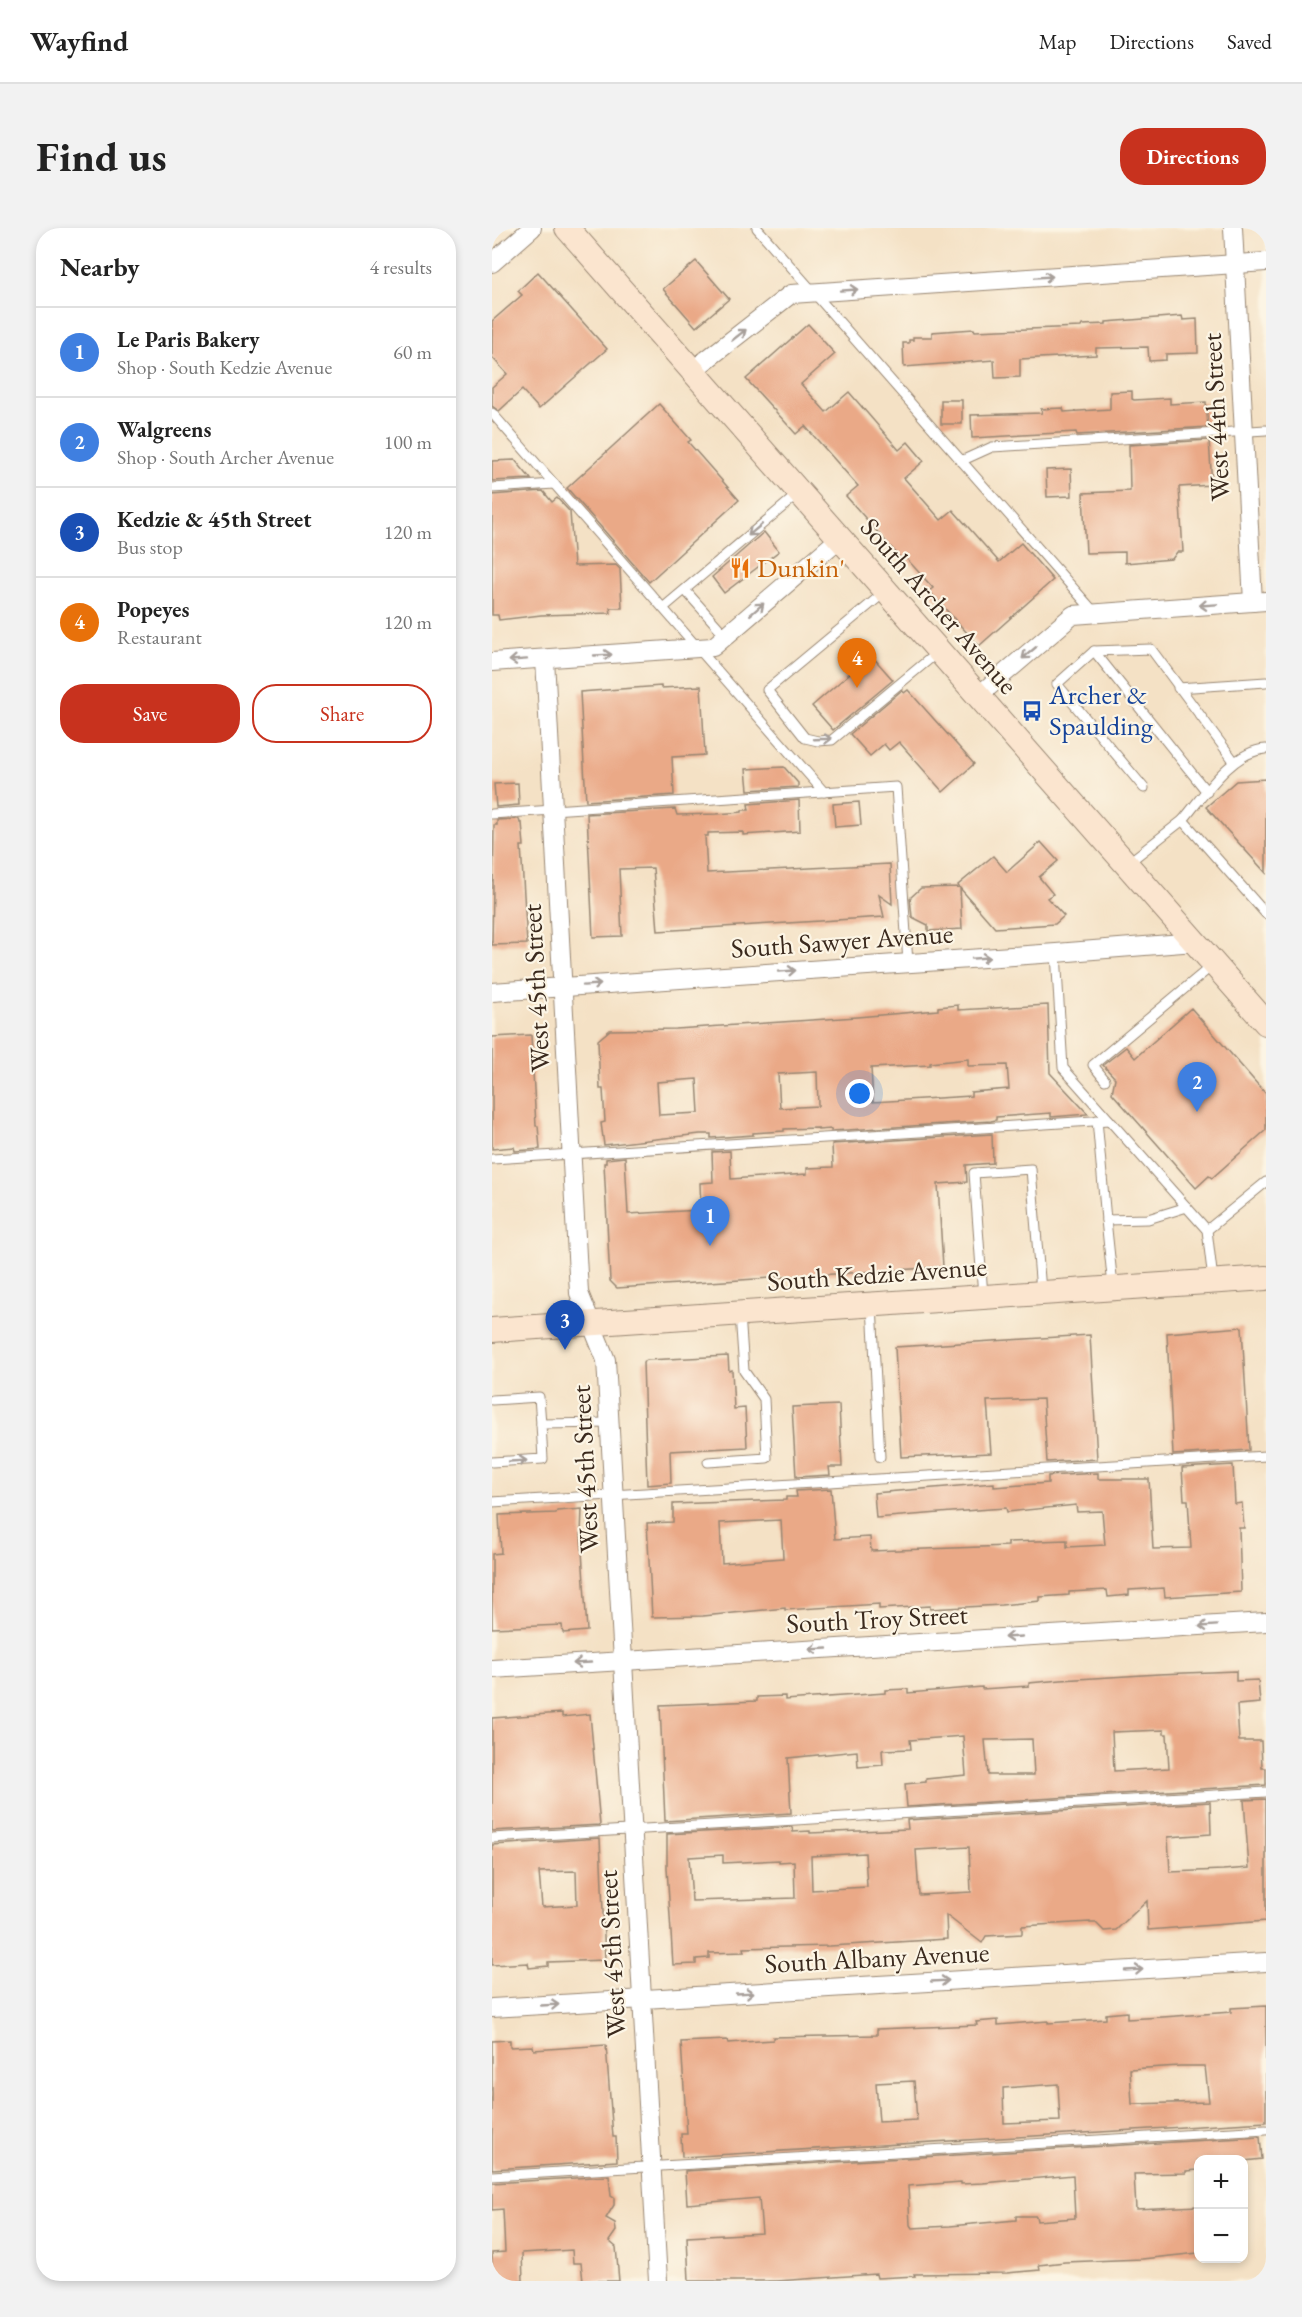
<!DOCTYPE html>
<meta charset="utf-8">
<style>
body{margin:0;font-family:"EB Garamond",serif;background:#f2f2f2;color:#222}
.controls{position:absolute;right:18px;bottom:18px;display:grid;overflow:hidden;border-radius:12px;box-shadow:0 3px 9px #0003}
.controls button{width:54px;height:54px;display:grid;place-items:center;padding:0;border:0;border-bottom:2px solid #e0e0e0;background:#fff;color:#222;font:30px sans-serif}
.you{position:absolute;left:368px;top:866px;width:21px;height:21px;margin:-15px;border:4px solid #fff;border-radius:50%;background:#1a73e8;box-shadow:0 0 0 9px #1a73e833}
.badge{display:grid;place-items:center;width:39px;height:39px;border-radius:50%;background:#c8321e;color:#fff;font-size:20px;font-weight:700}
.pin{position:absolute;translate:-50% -50px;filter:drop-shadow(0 2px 3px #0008)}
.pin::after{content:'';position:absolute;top:32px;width:21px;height:18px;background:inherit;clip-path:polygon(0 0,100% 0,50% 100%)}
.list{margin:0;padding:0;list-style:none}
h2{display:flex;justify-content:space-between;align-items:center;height:78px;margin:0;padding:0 24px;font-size:26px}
h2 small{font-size:20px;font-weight:400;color:#767676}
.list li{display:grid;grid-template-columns:39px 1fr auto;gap:18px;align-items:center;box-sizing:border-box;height:90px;padding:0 24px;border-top:2px solid #e0e0e0}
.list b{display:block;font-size:22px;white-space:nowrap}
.list p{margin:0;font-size:20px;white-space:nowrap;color:#767676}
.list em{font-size:20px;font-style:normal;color:#767676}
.actions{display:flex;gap:12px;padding:18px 24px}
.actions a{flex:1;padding:14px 0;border:2px solid #c8321e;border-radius:24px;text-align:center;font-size:21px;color:#c8321e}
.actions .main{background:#c8321e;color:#fff}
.map{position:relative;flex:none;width:774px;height:2053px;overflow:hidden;border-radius:24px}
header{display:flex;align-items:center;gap:36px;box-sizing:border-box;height:84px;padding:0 30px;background:#fff;border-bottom:2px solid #e0e0e0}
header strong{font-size:28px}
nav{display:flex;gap:33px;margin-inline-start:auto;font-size:21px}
.intro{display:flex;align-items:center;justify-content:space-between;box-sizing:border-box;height:144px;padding:0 36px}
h1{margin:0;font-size:42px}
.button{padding:15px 27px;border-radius:24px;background:#c8321e;color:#fff;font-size:21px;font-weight:700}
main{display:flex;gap:36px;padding:0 36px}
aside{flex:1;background:#fff;border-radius:24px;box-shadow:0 3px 9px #0003}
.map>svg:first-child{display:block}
</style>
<header>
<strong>Wayfind</strong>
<nav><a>Map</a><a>Directions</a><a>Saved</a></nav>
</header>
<div class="intro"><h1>Find us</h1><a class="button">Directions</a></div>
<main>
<aside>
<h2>Nearby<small>4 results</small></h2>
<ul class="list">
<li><span class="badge" style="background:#3f7fe0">1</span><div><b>Le Paris Bakery</b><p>Shop · South Kedzie Avenue</p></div><em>60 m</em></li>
<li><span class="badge" style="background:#3f7fe0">2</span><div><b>Walgreens</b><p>Shop · South Archer Avenue</p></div><em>100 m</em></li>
<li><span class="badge" style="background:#1a4fb4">3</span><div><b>Kedzie &amp; 45th Street</b><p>Bus stop</p></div><em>120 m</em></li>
<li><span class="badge" style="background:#e8710a">4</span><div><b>Popeyes</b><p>Restaurant</p></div><em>120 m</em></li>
</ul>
<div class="actions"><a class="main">Save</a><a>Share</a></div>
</aside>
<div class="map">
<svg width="774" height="2053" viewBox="0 0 774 2053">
<rect width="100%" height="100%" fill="#fcf5e5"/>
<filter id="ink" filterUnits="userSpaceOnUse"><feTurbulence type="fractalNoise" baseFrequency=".0167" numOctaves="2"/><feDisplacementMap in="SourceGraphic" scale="12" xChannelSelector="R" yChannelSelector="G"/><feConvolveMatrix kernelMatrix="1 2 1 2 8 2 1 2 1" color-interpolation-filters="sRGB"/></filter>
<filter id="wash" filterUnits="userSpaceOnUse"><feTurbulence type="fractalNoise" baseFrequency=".008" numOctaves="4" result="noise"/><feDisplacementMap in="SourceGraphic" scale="24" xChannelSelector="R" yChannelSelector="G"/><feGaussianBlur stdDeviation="1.35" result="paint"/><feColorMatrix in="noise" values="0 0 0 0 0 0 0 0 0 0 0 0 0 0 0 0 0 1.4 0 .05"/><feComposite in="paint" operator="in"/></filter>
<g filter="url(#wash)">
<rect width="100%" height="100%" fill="#f4e1c5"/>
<g id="blocks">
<!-- building -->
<g fill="#eaa987" fill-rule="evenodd">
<path d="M204,33L237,71L204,99L171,61Z"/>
<path d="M46,44L115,121L47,181L30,162L7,183L0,178V159L15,146L0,129V93L30,67L26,63Z"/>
<path d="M690,88L691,92L705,91L706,125L674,126V132L657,133L656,119L604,120V127L528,131V149L503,150L502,132L412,139L411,115H417V112H421V109H440V104L482,101L483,103L589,99L590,97L614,96V94Z"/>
<path d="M316,96L343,126L309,156L334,184L357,164L407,222L416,214L432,233L412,250L449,292L461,282L507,334L529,315L561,352L487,418L437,363L441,360L414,330L411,333L354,268L366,258L313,198L304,206L254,151Z"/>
<path d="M640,163V171L642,172L678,170V176L714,174L716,199L585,207L584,204L480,210L479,187L550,185L549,181L571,180L572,184L618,181V164Z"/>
<rect x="449" y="172" width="21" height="24"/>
<path d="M167,176L199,212L196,214L247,272L157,354L75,260Z"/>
<path d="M717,212L720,257L687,259L691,324H685L680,331L633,335V324L594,325L591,265L638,263L637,217Z"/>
<path d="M23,232L39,251L0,253V233Z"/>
<path d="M579,241L580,268L555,269L554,242Z"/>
<path d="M51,263L60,274L65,270L78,284L82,338L124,337L128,341L130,380H118L119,385L49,387L7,392L6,387H0V267Z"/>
<path d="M272,304L287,323L232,365L220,349Z"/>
<path d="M379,427L401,452L341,502L320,478Z"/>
<path d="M169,458V460L209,458L213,527L180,529L182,567L94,573L88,464Z"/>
<path d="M410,462L412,465L416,462L482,536L451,564L407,514L397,522L392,516L378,528L358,506Z"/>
<path d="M292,539L306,555V559L256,562L254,541Z"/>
<path d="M774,551V645L714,579L744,553Z"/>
<path d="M26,555L27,577L4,579L2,556Z"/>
<path d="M307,572L308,603L251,607V604L216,605V608H213L215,645L398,636L400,676L387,667L392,689L166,703L161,640L127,641L130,708L101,709L95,586L183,581L185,587L225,586L250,584V582H257L256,576Z"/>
<path d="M367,574L369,597L343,599L341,576Z"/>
<path d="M27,591L28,595H30L32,618H29L35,716L0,717L2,597H5V592Z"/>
<path d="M549,614L566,633L547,649L561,666L555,670L572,688L563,696L503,700L468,660L470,701L436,703V697L420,689L418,670L429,660L467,659L466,657L501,628L515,644Z"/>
<path d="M466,777V782L556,777L558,845L596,886L559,889V885L504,889V892L499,893L339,903V901L326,902V900L292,901V903L261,905V907L219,910V906H208L112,917L109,895L113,894L111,861H108L106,812L118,802L184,801L365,789L446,782V779ZM476,831V838L515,837L517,861L479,864V868L381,874L379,840L438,837V835ZM325,844L326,878L288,880L286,846ZM205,851L207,885L167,887L165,854Z"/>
<path d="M699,780L774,866V902L720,950L717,948L704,960L620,865L623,850L611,837L634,819L643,830Z"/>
<path d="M39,807L44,898H46L48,921L23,923L22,919L0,921V809Z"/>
<path d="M500,906L501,935L474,937L475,954L446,956L451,1039L125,1060L118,1053L112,935H114V931L133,929L136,986L209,982L208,955L221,954L220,924L238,923L239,951L315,946V940L341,939L340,916Z"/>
<path d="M750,1099L757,1222L681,1227L675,1105Z"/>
<path d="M598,1107L605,1231L555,1234L551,1171L495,1173L499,1225L409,1229L403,1119Z"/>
<path d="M236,1128L237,1143L240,1142L242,1181L253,1180L255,1219L178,1223L179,1255L155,1257L151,1134L155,1132Z"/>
<path d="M347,1177L350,1239H337L338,1247L304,1249L300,1179Z"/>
<path d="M741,1237L743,1276L750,1275L752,1300H747L749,1364L673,1369L672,1360L637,1362V1367L616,1369L615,1362L577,1364V1367L548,1369V1373L509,1377L438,1381V1378L387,1381V1376L293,1382V1380L211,1388L160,1389L155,1295L181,1294V1276L294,1272V1269H305L304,1263L339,1261L343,1311L378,1309L379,1323L516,1318V1314L575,1312V1319L613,1317L610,1283L585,1284L584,1277L515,1284L514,1280L498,1281L384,1290L382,1265L502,1255V1259L556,1255V1248L606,1245V1251H657L661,1321L699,1320L696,1272H692L690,1240ZM289,1292L291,1330L230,1335L228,1295Z"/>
<path d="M90,1281L89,1307L95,1403L71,1405L70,1397L0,1400V1326L9,1325L7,1287L64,1285L65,1283Z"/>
<path d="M744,1443V1453L766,1452L768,1475L745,1477L747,1513H769L770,1540H774V1557L415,1579L413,1556L434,1554V1551L474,1547L471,1508L418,1512L419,1521L390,1522L391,1537L366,1539L365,1523L296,1530L299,1585L173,1593L168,1477L265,1473V1469L293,1468V1472L393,1465V1462L416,1461V1465L490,1459V1461L537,1458V1455L569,1452L667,1446ZM672,1502V1506H675L677,1540L622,1543L620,1504ZM540,1511L542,1547H496L493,1512Z"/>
<path d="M70,1485V1489L98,1486L108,1597L0,1603V1490Z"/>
<path d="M774,1571V1693L656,1702L655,1673L624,1702L612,1703L604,1695H598V1694L530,1698V1706L494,1708L490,1715L454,1687L455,1711L338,1718L251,1720L252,1724L217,1725V1730L204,1731V1736L181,1737L175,1640V1606L300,1599L301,1604L318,1603V1605L416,1601L415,1592L718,1574L719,1606L676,1609L678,1644L731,1642L757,1640L752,1572ZM477,1619L479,1664L427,1667L424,1622ZM373,1625L375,1659L320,1662L319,1628ZM231,1627V1635L287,1632V1634L302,1633L303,1670L200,1673L197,1629Z"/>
<path d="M108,1610L113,1732L56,1734V1738L37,1740L36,1735L0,1737V1617ZM84,1643L85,1677L50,1679L47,1644Z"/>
<path d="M774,1778V1894L190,1929L189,1906H195L189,1814L235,1812L236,1815L281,1812V1809L385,1807V1801L485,1797L484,1794L506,1792V1797L556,1793V1795L614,1791V1786L635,1784V1791L671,1789L739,1784V1780ZM688,1838H713L717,1874L640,1876L638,1841ZM422,1853L425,1892L387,1894L384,1855ZM566,1856L568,1893L512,1895L511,1860Z"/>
<path d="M18,1812V1819L41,1818L42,1822L114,1817L121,1909H124L125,1933L0,1941V1813Z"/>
<path d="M768,1909L770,1931L752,1933L706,1932V1942L694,1943V1945L642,1946L644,1981L706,1978V2025L650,2031L573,2034L547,2037L548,2042L515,2045L422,2046L423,2048L385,2050L384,2046L285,2053H197L195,2009L270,2005L267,1970L195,1976L193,1943ZM581,1947L583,1990L545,1993L544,1988H524V1992L458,1998L420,2000L418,1997L416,1958L469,1954V1956L491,1955Z"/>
<path d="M117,1948L119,1968L122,1970V1977L114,1990L123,1995L124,2003L117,2013L124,2019L127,2053H91L89,2035H81L80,2022L30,2025L31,2053H0V2025L13,2024L11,1981L0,1982V1955Z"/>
</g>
</g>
</g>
<g filter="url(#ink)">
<use href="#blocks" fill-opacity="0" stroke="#988672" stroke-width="1.5"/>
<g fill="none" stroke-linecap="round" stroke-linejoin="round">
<!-- lane casing -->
<g stroke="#988672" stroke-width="11">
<g id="lane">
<path d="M265,0L603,385"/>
<path d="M0,185L332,564"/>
<path d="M469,233L500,219L774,202"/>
<path d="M0,260L62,256"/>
<path d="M193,362L234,408"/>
<path d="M394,363L275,462L313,510L326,513L340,512L447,423"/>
<path d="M171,380L306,266"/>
<path d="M602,423L715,564"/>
<path d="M686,460L774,454"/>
<path d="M652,560L565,456L602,423L659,421L742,533"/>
<path d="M0,586L404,559L416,735"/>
<path d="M691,592C712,567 740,523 774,521"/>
<path d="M636,635L691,592L774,686"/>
<path d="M564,725L571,840L715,1002L721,1052"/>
<path d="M613,852L601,837L722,736"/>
<path d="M605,892L614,992L656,991L695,979"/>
<path d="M0,931L617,892"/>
<path d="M614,992L621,1058"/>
<path d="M715,1002L774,954"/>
<path d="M491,1068L482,945L539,941L549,1063"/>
<path d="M380,1077L388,1229"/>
<path d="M0,1172L47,1169L49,1196"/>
<path d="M0,1234L51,1231L49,1196L118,1195"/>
<path d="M216,1234L275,1230L272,1171L252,1143L248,1086"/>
<path d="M0,1274L774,1228"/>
<path d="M0,1610L774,1564"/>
<path d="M0,1948L774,1902"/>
</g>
</g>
<!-- street casing -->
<g stroke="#988672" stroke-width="20">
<g id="street">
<path d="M741,0L761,374"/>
<path d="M0,35L40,0"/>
<path d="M200,143L299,66L774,34"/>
<path d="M53,431L87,1065L114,1132L166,2053"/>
<path d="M0,434L221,419L348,310"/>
<path d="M486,468L581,387L774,373"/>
<path d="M0,764L564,725L703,714"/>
<path d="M0,1441L774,1394"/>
<path d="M0,1780L774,1734"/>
</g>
</g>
<!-- secondary casing -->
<g stroke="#988672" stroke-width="26">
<g id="secondary">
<path d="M75,0L774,795"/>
<path d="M0,1102L774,1050"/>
</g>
</g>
<!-- lane -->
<use href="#lane" stroke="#fff" stroke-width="9"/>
<!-- street -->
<use href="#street" stroke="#fff" stroke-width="18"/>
<!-- secondary -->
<use href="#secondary" stroke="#fbe5cf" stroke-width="24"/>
</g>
<!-- one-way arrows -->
<defs><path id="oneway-shaft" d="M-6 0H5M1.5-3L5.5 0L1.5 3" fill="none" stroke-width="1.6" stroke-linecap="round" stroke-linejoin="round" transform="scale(1.5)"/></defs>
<g stroke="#a79f9a">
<use href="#oneway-shaft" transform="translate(552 49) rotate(-4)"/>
<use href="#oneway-shaft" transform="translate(357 62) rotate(-4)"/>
<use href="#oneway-shaft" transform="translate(247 107) rotate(-38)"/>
<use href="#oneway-shaft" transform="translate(263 302) rotate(140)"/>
<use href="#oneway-shaft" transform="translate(716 377) rotate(176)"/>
<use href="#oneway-shaft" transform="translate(265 381) rotate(-41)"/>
<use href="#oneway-shaft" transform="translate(537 425) rotate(140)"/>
<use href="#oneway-shaft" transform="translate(111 427) rotate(-3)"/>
<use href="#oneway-shaft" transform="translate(26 432) rotate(176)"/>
<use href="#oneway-shaft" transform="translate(331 511) rotate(-2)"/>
<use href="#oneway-shaft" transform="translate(489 730) rotate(-4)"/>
<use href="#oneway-shaft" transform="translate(295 743) rotate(-4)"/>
<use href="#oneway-shaft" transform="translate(100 757) rotate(-4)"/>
<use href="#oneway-shaft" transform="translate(26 1233) rotate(-3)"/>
<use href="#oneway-shaft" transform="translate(716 1398) rotate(176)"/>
<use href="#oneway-shaft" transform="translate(521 1409) rotate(177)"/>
<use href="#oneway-shaft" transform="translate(326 1421) rotate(177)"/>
<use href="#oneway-shaft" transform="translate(90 1435) rotate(177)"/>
<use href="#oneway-shaft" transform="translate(642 1742) rotate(-3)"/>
<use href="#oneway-shaft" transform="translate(448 1753) rotate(-3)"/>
<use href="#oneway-shaft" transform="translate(253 1765) rotate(-3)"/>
<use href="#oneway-shaft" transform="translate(58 1777) rotate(-3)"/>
</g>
</g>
<!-- icons -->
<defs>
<g id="restaurant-bare" transform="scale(1.62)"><path d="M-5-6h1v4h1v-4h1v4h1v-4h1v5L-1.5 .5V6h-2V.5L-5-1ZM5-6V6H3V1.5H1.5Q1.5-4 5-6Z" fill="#e8710a" stroke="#fcf5e5" stroke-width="2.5" paint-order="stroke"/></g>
<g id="bus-bare" transform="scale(1.62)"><path d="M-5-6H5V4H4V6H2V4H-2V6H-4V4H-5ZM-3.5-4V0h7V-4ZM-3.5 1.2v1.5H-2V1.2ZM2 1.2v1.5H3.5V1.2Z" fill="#1a4fb4" stroke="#fcf5e5" stroke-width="2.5" paint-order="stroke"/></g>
</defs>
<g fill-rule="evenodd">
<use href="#restaurant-bare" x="248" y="340"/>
<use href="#bus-bare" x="540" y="483"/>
</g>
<g text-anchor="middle" stroke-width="4.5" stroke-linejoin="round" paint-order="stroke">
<!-- street labels -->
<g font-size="27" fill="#3b2a1e" stroke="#fcf5e5">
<text transform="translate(724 189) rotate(-93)" y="9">West 44th Street</text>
<text transform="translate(447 378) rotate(49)" y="9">South Archer Avenue</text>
<text transform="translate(350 713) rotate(-4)" y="9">South Sawyer Avenue</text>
<text transform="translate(44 760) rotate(-93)" y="9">West 45th Street</text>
<text transform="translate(385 1046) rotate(-4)" y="9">South Kedzie Avenue</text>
<text transform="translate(93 1241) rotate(-93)" y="9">West 45th Street</text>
<text transform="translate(385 1391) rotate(-3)" y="9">South Troy Street</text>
<text transform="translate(120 1726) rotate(-93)" y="9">West 45th Street</text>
<text transform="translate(385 1730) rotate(-3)" y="9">South Albany Avenue</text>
</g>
<!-- food labels -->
<g font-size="27" fill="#c56008" stroke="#fcf5e5" text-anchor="start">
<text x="265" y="349">Dunkin'</text>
</g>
<!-- transit labels -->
<g font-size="27" fill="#164399" stroke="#fcf5e5" text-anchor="start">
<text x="557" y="476">Archer &amp;<tspan x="557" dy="31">Spaulding</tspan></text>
</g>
</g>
</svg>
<div class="controls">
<button>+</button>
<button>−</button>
</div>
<div class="you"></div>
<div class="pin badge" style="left:218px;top:1018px;background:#3f7fe0">1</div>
<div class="pin badge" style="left:705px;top:884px;background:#3f7fe0">2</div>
<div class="pin badge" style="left:73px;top:1122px;background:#1a4fb4">3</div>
<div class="pin badge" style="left:365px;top:460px;background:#e8710a">4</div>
</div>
</main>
